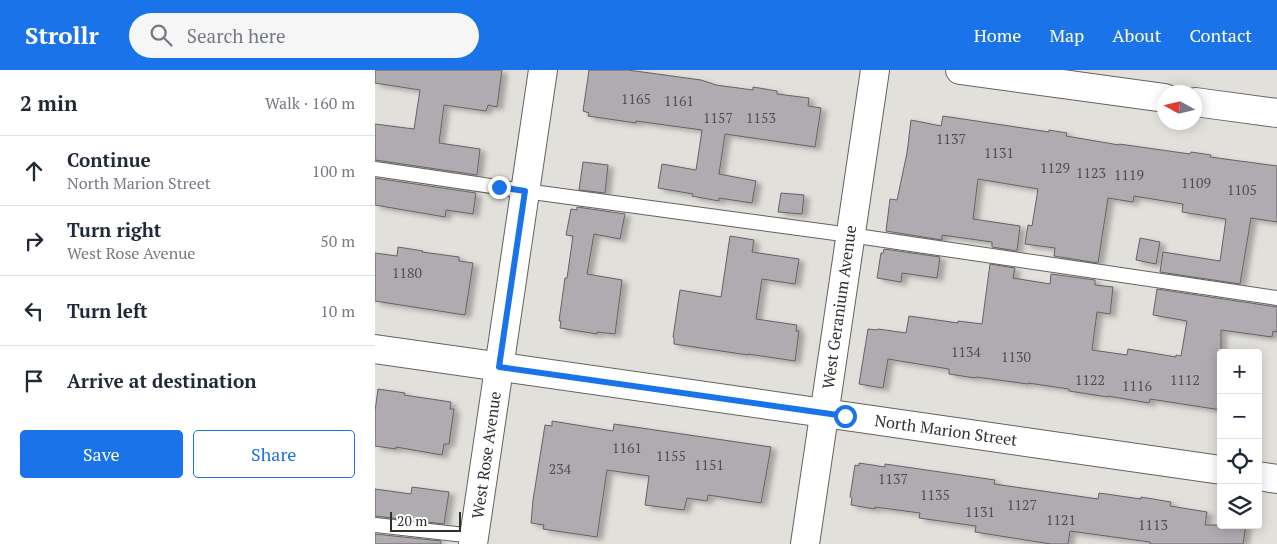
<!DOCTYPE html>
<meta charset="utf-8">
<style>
body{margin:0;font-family:"PT Serif",serif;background:#f6f6f7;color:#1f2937}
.controls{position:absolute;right:15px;bottom:15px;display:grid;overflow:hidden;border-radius:5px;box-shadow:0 2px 12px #0003}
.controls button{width:45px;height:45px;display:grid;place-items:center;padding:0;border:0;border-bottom:1px solid #e0e1e3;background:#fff;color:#1f2937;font:25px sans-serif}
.compass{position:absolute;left:782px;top:15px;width:45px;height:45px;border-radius:50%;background:#fff;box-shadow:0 2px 12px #0003;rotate:278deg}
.scale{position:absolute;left:15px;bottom:12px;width:71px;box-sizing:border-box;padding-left:5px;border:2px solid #30302d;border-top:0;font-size:14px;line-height:18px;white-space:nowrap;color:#30302d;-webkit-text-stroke:4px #fff;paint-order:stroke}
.stop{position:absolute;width:15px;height:15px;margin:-11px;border:4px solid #1a73e8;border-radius:50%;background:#fff}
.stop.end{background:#1a73e8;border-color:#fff;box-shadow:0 1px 5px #0008}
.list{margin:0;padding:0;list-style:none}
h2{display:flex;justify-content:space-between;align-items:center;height:65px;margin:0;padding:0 20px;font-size:21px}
h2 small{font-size:16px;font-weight:400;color:#747a83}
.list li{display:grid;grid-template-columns:32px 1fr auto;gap:15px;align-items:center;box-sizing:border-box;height:70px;padding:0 20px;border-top:1px solid #e0e1e3}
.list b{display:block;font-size:19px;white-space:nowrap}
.list p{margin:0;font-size:16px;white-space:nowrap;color:#747a83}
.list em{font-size:16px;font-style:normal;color:#747a83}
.actions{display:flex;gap:10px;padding:15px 20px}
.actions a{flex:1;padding:11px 0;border:1px solid #1a73e8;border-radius:5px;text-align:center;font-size:18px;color:#1a73e8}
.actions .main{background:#1a73e8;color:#fff}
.icon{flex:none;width:28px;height:28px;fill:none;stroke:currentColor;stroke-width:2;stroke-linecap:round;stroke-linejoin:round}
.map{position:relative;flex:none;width:902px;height:474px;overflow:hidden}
header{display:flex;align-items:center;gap:30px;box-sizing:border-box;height:70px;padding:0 25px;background:#1a73e8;color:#fff}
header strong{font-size:24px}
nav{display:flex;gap:28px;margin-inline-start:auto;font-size:18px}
.search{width:350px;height:45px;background:#f6f6f7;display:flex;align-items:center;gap:12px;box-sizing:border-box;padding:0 18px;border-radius:28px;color:#747a83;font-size:19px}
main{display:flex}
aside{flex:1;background:#fff}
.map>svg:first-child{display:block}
</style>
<header>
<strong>Strollr</strong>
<div class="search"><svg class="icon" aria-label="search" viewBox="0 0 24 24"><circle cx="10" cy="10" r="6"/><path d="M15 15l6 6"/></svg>Search here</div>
<nav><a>Home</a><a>Map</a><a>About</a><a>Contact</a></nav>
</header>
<main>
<aside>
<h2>2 min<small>Walk · 160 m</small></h2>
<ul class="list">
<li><svg class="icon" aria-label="ahead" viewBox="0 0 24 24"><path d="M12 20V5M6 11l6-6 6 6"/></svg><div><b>Continue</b><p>North Marion Street</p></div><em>100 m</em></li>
<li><svg class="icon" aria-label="right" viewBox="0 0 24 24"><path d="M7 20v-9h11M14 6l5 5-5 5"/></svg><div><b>Turn right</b><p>West Rose Avenue</p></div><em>50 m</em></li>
<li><svg class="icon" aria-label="left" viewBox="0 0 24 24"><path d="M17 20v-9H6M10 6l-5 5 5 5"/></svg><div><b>Turn left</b></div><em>10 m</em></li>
<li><svg class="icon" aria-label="arrive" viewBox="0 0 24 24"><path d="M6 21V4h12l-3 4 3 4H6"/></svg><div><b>Arrive at destination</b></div></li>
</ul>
<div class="actions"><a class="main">Save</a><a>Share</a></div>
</aside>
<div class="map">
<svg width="902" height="474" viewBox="0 0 902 474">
<defs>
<filter id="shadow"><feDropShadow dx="5.5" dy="3" stdDeviation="2.5" flood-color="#0004"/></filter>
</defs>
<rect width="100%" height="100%" fill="#e2e0da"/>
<!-- building -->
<g fill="#afabb0" stroke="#656165" filter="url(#shadow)">
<path d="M0,0H127L122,37L113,35L111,41L69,35L64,73L105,79L102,105L0,90V54L39,59L45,20L0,13Z"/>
<path d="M214,0H253L326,10L341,15L378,20V17L402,21V24L434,28L433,36L446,38L440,77L350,64L344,104L381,111L377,133L344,128V131L317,126L318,124L283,118L287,94L321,100L327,60L261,51V53L213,46L214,43L208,41Z"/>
<path d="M568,46L674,62V60L692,63L691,66L744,75V74L815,84L816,82L836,85L835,87L902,96V152L876,148L865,214L785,202L788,182L845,191L851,149L807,142L808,134L759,126L758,132L733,128L723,193L679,186L680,178L650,174L653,155L657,156L663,119L603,109L598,149L645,156L642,181L617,177V172L567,165V170L511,161L515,129L522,130L532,83L536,50L566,56Z"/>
<path d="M208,92L233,95L230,123L204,120Z"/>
<path d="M0,108L101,123L98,144L71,140L70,147L0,135Z"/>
<path d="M406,123L429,125L427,144L403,142Z"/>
<path d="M202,137L250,144L245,169L219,164L212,204L247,210L240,264L222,262V264L185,258L186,251H184L190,208H192L198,166L191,165L196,139L202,140Z"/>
<path d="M355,166L379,170L377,182L424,189L420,214L387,209L381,249L422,255L421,261H424L420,291L373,284V285L299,274V268L298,267L305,220L346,227Z"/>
<path d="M765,168L785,172L781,194L761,190Z"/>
<path d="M23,177L48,181L47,182L84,187V191L98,193L90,245L0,231V183L22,186Z"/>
<path d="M509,179L565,187L562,208L527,203L526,212L502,208L506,183H508Z"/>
<path d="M615,194L640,198L638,208L675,214L676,204L720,210V215L738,217L735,244L722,242L717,280L752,285L753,279L801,287V285L806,286L812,251L778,245L782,219L902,237V262L898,261L897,267L846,260V340L775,329L774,333L733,326V327L694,321V319L653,313V314L601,307L600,308L574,304V299L513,289L508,318L484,314L493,259L502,260L503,259L531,263L534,246L583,253V251L607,254Z"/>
<path d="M3,319L30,323L29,325L76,332L75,339H79L74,374H69L67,385L21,377V379L0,376V341Z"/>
<path d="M177,351L238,361L239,354L396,377L386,433L333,425L332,431L312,428L309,440L270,435L274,406L232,400L222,467L168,459L169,455L156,453L158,430L170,355L177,356Z"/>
<path d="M484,393L510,397V394L620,410L619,414L723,429L724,423L766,429V427L796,432L795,436L832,442L830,455H871L868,474H775V472L695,461L693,474H676L600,462L601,456L544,448L545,443L500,437V439L476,435L477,428L475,427L480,395L484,396Z"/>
<path d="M37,417L74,422L69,454L0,446V419L36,424Z"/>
<path d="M0,464L66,471V474H0Z"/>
</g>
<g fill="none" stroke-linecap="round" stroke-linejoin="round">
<!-- service casing -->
<g stroke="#64625d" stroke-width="16">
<g id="service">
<path d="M0,99L150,121L475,165L902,228"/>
<path d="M0,455L99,466"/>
</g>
</g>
<!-- minor casing -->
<g stroke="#64625d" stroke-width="30">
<g id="minor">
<path d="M585,0L790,28"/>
<path d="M820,32L902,43"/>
<path d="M0,279L470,346L846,400"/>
<path d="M883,406L902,409"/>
<path d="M98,474L168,0"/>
<path d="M430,474L500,0"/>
</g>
</g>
<!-- service -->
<use href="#service" stroke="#fff" stroke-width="14"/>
<!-- minor -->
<use href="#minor" stroke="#fff" stroke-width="28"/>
</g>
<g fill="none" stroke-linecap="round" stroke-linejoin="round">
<!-- route -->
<path stroke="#1a73e8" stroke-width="6" d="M124,117L150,121L124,297L470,346"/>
</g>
<g text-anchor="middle" stroke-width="5" stroke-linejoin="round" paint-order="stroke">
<!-- number labels -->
<g font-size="14" fill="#504f4e">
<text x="261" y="34">1165</text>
<text x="304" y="36">1161</text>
<text x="343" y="53">1157</text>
<text x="386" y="53">1153</text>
<text x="576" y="74">1137</text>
<text x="624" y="88">1131</text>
<text x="680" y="103">1129</text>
<text x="716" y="108">1123</text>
<text x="754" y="110">1119</text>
<text x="821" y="118">1109</text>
<text x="867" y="125">1105</text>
<text x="32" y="208">1180</text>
<text x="591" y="287">1134</text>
<text x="641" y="292">1130</text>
<text x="715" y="315">1122</text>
<text x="810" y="315">1112</text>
<text x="762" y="321">1116</text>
<text x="252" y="383">1161</text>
<text x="296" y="391">1155</text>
<text x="334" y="400">1151</text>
<text x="185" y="404">234</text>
<text x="518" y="414">1137</text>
<text x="560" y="430">1135</text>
<text x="647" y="440">1127</text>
<text x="605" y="447">1131</text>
<text x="686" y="455">1121</text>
<text x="778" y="460">1113</text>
</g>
<!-- street labels -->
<g font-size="16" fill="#30302d" stroke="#fff">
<text transform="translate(464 237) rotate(-82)" y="6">West Geranium Avenue</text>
<text transform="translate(571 360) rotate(8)" y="6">North Marion Street</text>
<text transform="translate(111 385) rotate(-82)" y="6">West Rose Avenue</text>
</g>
</g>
</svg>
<div class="controls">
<button>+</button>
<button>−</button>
<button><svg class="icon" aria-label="locate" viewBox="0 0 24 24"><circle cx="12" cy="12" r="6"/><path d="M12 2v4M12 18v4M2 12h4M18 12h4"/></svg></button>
<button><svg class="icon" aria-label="layers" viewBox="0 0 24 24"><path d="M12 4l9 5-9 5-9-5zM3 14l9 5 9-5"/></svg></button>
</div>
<svg class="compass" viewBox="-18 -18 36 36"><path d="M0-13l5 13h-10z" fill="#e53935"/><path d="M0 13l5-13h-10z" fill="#747a83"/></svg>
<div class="scale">20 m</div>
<div class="stop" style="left:470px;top:346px"></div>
<div class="stop end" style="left:124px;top:117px"></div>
</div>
</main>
